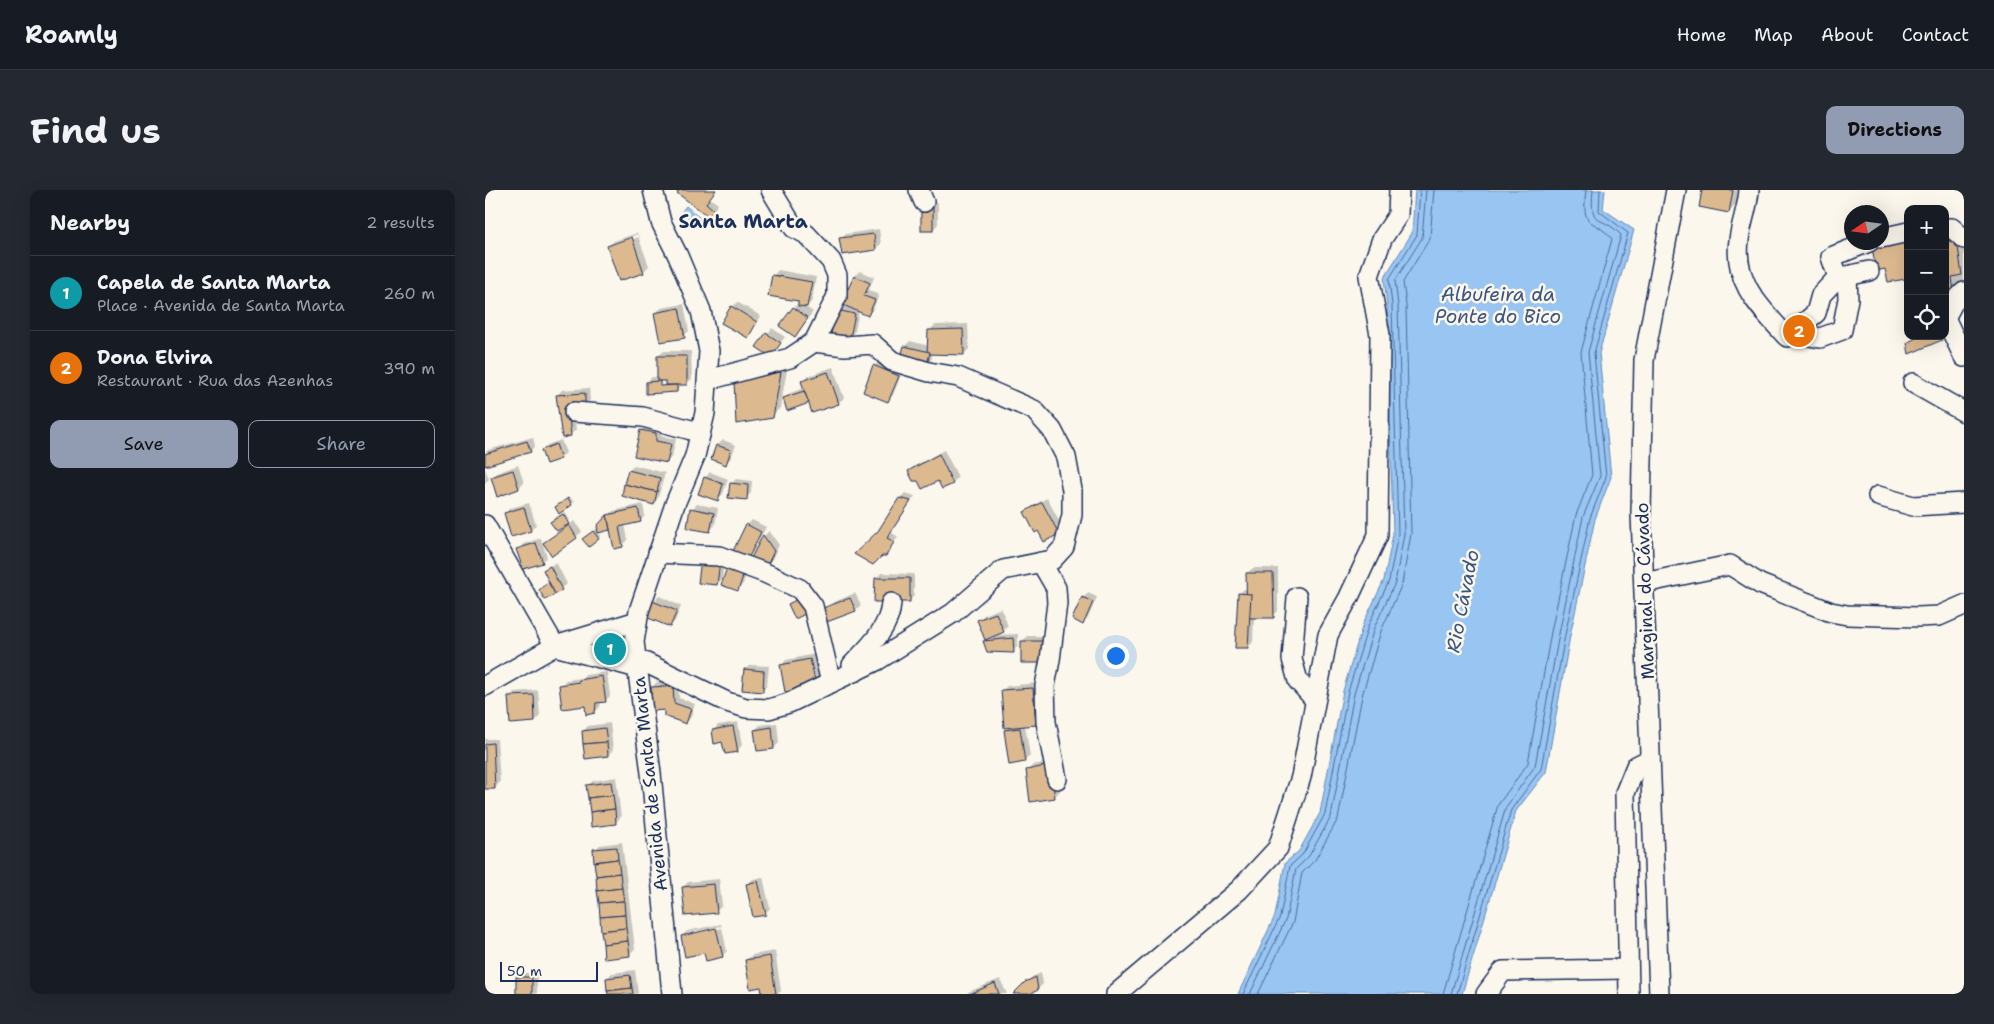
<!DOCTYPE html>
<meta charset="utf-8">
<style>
body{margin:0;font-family:"Shantell Sans",sans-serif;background:#242831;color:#f1f3f6}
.controls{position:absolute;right:15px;top:15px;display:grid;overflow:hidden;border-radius:10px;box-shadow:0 5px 20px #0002}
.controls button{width:45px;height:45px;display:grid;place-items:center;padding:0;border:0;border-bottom:1px solid #363941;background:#171b24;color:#f1f3f6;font:25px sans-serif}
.compass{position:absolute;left:1359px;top:15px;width:45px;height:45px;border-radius:50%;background:#171b24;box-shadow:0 5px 20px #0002;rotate:257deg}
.scale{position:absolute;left:15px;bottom:12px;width:98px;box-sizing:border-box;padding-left:5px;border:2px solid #1b2f5e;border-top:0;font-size:14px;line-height:18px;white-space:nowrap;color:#1b2f5e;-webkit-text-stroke:4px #fbf7ec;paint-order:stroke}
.you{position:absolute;left:630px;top:465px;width:18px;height:18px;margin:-12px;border:4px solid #fff;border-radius:50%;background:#1a73e8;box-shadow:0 0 0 8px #1a73e833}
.badge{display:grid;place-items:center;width:32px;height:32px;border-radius:50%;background:#919bb2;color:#fff;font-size:16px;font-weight:700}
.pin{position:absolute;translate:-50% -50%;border:2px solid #fff;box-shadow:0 1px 5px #0006}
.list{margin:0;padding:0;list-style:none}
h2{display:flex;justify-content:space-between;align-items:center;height:65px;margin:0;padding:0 20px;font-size:21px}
h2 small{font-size:16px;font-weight:400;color:#9ea1a6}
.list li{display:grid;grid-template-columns:32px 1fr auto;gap:15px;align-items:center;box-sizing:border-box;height:75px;padding:0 20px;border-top:1px solid #363941}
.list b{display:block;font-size:19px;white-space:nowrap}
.list p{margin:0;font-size:16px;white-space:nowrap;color:#9ea1a6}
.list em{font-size:16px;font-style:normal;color:#9ea1a6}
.actions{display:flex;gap:10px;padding:15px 20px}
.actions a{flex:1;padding:11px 0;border:1px solid #919bb2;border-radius:10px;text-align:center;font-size:18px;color:#919bb2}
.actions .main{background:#919bb2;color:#111}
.icon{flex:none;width:28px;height:28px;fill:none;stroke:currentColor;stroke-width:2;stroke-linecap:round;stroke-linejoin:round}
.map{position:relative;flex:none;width:1479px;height:804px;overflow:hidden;border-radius:10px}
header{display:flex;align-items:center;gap:30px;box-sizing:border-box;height:70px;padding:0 25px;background:#171b24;border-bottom:1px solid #363941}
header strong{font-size:24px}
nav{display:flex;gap:28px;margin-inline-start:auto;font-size:18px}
.intro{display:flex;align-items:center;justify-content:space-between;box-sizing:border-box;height:120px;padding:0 30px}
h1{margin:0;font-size:35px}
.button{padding:12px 22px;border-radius:10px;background:#919bb2;color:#111;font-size:18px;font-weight:700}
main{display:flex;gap:30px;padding:0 30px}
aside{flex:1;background:#171b24;border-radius:10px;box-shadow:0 5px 20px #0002}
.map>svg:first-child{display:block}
</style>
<header>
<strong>Roamly</strong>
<nav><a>Home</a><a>Map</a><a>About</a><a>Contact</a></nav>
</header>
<div class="intro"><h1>Find us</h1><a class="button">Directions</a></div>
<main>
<aside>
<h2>Nearby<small>2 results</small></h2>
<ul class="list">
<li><span class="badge" style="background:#0f9aa8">1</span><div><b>Capela de Santa Marta</b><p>Place · Avenida de Santa Marta</p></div><em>260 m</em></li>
<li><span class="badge" style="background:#e8710a">2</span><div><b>Dona Elvira</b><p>Restaurant · Rua das Azenhas</p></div><em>390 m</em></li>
</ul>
<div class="actions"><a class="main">Save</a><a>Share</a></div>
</aside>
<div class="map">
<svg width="1479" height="804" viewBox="0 0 1479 804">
<rect width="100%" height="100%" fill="#fbf7ec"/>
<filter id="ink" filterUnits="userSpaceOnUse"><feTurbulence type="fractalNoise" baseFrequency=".02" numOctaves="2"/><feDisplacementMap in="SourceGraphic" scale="10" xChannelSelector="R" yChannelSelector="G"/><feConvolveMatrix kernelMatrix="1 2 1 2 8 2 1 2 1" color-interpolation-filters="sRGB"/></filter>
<g filter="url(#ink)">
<!-- water -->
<g fill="#98c5f2" stroke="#6689b7">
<path d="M930,0H1120L1118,19L1149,40L1114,163L1126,287L1110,329L1085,446L1061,582L1031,621L977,804H753L790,726L800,673L814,661L835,623L858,501L878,434L899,390L908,344L902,115L899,88L927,43Z"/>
<path d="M201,16L216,29L209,37L194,25Z"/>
</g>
<!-- shadow -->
<g fill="#0003" fill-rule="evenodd">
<path d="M196,0H231L225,8L233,14L229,20Z"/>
<path d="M1218,0H1254L1252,13L1244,21Z"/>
<path d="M442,12H453V34L448,40Z"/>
<path d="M1460,31L1479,40V92L1468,102L1460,103Z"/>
<path d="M394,39L396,54L390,59L356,49L361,44Z"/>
<path d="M152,43L164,76L159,81L135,90L124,56L129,51ZM153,44L154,47L128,55V53Z"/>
<path d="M293,80L331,87L327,111L321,117L328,122L310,145L309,118L314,112L288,86Z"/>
<path d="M375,81L389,87L384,100L394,105L388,119L383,125L374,121L370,141L365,146L352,121L359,114L370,86Z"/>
<path d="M252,112L276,126L262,147L247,117Z"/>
<path d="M199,114L204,141L199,146L171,123L176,118Z"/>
<path d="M483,134L484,159L479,164L448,163L446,170L441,175L420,156L425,151L444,156L445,140L450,135Z"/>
<path d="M287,138L300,147L286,165L273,157Z"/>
<path d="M179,161H206L207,189L201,194H197L192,201L163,202L162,192L167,187H173V166ZM174,190H183V197H174Z"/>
<path d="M395,171L418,180L408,205L403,211L389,176Z"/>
<path d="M303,175L295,218L287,226L250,191Z"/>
<path d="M348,177L359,208L353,213L299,209L305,203L320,198L318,191L323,186Z"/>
<path d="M104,198L105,210L99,216L88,217L91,240L85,245L72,205L77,200Z"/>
<path d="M161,235L175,238L176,246L191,249L187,266L182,272L156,240Z"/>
<path d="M48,247L50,256L45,261L0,275V263L3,260Z"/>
<path d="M76,250L81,263L75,268L57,260L62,255Z"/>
<path d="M238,250L251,255L246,268L241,273L228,269L233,255Z"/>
<path d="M459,260L473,287L468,293L458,298L454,289L434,290L424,281L429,276Z"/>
<path d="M33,275L39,293L34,298L7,288L12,283Z"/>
<path d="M149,275L180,283L173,308L168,314L139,305L144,280Z"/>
<path d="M0,278L4,289L0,293Z"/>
<path d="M225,282L243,289L238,304L232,309L220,288Z"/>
<path d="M251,289L267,291L266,303L261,308L246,294Z"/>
<path d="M420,303L430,306L406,342L413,347L400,365L394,341L415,308Z"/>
<path d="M85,307L89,312L75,322L73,315Z"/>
<path d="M562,308L578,338L573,343L541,322L546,317Z"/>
<path d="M44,313L51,335L46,340L20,324L25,318Z"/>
<path d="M158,314L160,326L155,331L140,334L143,350L138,355L130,357L126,339L114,342L125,333L123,326L128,321Z"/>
<path d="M212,314L233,318L230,335L225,341L207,319Z"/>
<path d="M80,322L85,330L80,335L69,330Z"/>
<path d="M267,330L281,337L268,362L263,367L262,335Z"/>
<path d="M89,331L97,342L68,364L60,353Z"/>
<path d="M111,339L116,346L105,355L101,347Z"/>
<path d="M284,341L294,355L287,369L282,375L266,371L279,346Z"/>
<path d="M56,348L62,367L57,372L33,360L38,354Z"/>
<path d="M240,366L237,389L232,394L215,392Z"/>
<path d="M71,372L82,394L68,403L55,400L65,392L59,380Z"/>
<path d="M264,375L258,394L253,399L238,394Z"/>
<path d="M768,378H793V421L788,426L769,427L768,452L763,457L754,404L759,399H763L762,383Z"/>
<path d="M396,383L429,384V406L424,411L391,389Z"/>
<path d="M370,403L376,415L371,420L341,431L339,419L345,414Z"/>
<path d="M603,403L612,407L603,428L597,433L598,408Z"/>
<path d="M174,406L196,416L190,431L185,436L162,426L169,411Z"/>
<path d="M516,418L523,436L518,441L509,445L533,444V456L528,461L499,451L501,449L494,430L499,425Z"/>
<path d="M542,446H565L560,471L537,452Z"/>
<path d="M330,464L335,489L330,494L296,476L301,470Z"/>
<path d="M265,475L284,476L282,495L277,500L260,480Z"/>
<path d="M122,482L125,506L120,511H116L115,517L110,522L75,496L81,490L97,488L100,485Z"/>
<path d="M193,491L194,508L210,514L206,527L201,533L180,519L167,497L172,492Z"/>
<path d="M553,493L556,529L551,534L540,535L545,566L539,571L520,541L525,536L517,501L522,496Z"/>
<path d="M53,500L55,526L50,531L24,507L29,502Z"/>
<path d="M253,532L257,555L252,561L228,541L233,535Z"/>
<path d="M125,533L128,560L123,565L98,541L103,536Z"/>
<path d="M292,533L294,553L289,558L273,560L270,540L275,535Z"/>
<path d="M0,549H12L15,592L10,598H0Z"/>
<path d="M569,571L575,601L570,606L542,581L548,575Z"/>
<path d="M131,587L136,627L131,632L102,596L108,591Z"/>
<path d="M137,652L150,759L144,765L109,660L115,655Z"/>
<path d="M278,687L285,718L280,724L262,694L268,689Z"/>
<path d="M234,689L237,716L231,721L198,697L203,692Z"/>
<path d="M236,734L237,736L202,743V746L237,738L242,761L237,766L220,761L197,746L202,741Z"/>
<path d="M290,761L296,801L293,804H278L277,796L261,770L267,765Z"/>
<path d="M150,780L153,804H124L122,788L127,783Z"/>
<path d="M37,783H52V804H32V788Z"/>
<path d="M556,783L558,794L553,799L542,804H529L547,787Z"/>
<path d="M515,789L522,804H482L483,802Z"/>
</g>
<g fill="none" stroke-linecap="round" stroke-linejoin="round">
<!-- shore -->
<g stroke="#4d6b99" stroke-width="1">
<path d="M758,804L795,727L805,676L818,664L840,624L863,502L883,436L904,391L913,344L907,115L904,89L932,45L935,0"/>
<path d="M765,804L801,729L811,679L824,666L846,627L869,504L889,438L910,393L919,344L913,115L910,91L937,48L941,0"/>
<path d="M773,804L808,732L817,683L830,670L853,629L877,506L896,441L917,394L926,344L921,115L918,92L945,48L949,0"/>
<path d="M958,804L1013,615L1043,573L1066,442L1091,325L1107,285L1096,162L1127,49C1107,25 1096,42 1101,0"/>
<path d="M966,804L1021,617L1050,576L1074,444L1098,327L1115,286L1103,162L1136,45C1116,23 1104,40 1108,0"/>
<path d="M972,804L1026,620L1056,579L1080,445L1105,328L1121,287L1109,163L1143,43L1114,21L1115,0"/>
</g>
</g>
<!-- building -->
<g fill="#ddb98f" stroke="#1b2f5e">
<path d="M194,0H231L221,13L229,20L224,27L192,3Z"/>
<path d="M1217,0H1248L1244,23L1214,17Z"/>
<rect x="436" y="17" width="12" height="24"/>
<path d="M389,44L391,60L357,65L354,48Z"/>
<path d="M1423,46V94L1421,89L1403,92L1400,79L1391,81L1387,57Z"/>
<path d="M147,47L159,83L134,91L122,56Z"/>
<path d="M1472,50L1477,85L1467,87L1469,103L1460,105V52Z"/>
<path d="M287,85L327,92L322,117L313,116V111L283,106Z"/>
<path d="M369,86L385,93L379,106L390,110L383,126L356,114Z"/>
<path d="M246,116L272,132L263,148L236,133Z"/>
<path d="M308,117L323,128L310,147L294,136Z"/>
<path d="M194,118L200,148L175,152L169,123Z"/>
<path d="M351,120L370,124L365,148L346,144Z"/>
<path d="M478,139L479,165L442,164L443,140Z"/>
<path d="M281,143L296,153L286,167L271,157Z"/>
<path d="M1434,146H1455L1457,150L1424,164L1422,153Z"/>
<path d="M419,156L445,162L442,176L415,170Z"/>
<path d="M172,166H202V195H181V191H172Z"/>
<path d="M388,175L414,186L403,212L378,202Z"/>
<path d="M296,182L288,228L251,234L249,191Z"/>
<path d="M343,182L354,214L327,223L316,191Z"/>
<path d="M175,191V196L192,195V202L161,204V192Z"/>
<path d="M319,201L324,213L302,221L298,208Z"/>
<path d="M100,203V217L83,218L86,246L77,248L71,205Z"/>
<path d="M155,240L171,243V251L186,254L182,273L149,266Z"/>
<path d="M42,251L46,262L0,276V264Z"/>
<path d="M71,254L76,269L61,274L56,260Z"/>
<path d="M231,255L246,260L241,275L226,269Z"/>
<path d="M454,264L468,294L457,299L453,291L437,299L433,291H428L423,281Z"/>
<path d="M28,280L34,299L12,307L6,287Z"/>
<path d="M143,280L175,288L172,302L139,294Z"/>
<path d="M219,287L238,294L233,311L213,304Z"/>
<path d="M245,293L263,295L262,310L243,308Z"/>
<path d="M139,294L172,302L169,315L137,306Z"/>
<path d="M83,308L87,315L74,324L70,317Z"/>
<path d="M414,308L426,311L402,348L409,352L401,366H397L388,375L369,364L393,341Z"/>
<path d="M557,312L574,344L559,352L553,341L550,343L539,322Z"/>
<path d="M39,317L46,341L26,347L19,323Z"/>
<path d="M153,318L156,332L134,337L138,357L129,359L122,325Z"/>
<path d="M205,318L229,323L225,342L202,338Z"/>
<path d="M78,324L84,334L72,341L65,332Z"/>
<path d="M122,325L125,340L113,343L112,336Z"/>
<path d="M261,334L276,342L263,369L248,361Z"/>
<path d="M84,335L92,348L67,366L58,353Z"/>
<path d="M108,341L114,349L104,357L97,349Z"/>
<path d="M278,345L289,361L282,376L264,372Z"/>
<path d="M51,353L58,373L38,379L31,359Z"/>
<path d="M216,369L235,371L232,395L213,393Z"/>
<path d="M243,375L260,380L253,401L236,395Z"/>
<path d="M65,376L77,400L70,404L58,380Z"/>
<path d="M761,383H788L789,428H762Z"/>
<path d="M390,388H425V412H389Z"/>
<path d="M63,392L70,404L60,410L54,400Z"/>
<path d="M753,403L766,404L763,458H750Z"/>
<path d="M597,407L608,412L598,435L587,429Z"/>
<path d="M315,408L322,423L310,429L303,414Z"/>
<path d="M365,408L371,421L339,433L338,418Z"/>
<path d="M167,411L192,421L185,437L161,427Z"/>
<path d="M511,423L519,442L500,450L492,430Z"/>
<path d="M528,448L529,463L502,462L498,451Z"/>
<path d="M536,451H560L561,473H536Z"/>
<path d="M325,469L331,495L300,502L295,475Z"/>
<path d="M259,479L279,481L278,502L257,500Z"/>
<path d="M117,486L121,512L111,513L110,523L101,525L100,516L77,519L74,495L94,492V490Z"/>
<path d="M188,496L189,513L206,519L201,534L179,526V520L167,521L166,497Z"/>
<path d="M548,498L551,535L519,538L516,500Z"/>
<path d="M49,505L50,532L25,534L23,506Z"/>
<path d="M248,536L253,562L240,564L237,552L229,554L227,540Z"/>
<path d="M287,537L289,559L272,561L269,540Z"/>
<path d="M120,538L122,552L98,554L97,541Z"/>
<path d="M535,538L540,572L524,575L519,540Z"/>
<path d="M122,552L123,566L100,569L98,554Z"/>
<path d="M8,553L10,599H0V554Z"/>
<path d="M565,575L570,608L545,612L541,580Z"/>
<path d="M126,592L128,605L103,608L101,595Z"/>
<path d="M128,605L130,619L105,622L103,608Z"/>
<path d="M130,619L131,634L106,637L105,622Z"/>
<path d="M132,657L133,669L109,672L108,659Z"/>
<path d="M133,669L135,683L111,686L109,672Z"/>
<path d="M135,683L137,698L112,701L111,686Z"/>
<path d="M273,691L281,725L268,727L261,694Z"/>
<path d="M229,694L232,723L200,726L197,697Z"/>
<path d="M137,698L139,711L114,713L112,701Z"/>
<path d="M139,711L140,725L115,727L114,713Z"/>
<path d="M140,725L141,738L116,741L115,727Z"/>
<path d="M141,738L143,751L118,754L116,741Z"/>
<path d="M231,738L238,767L221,771L219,763L200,767L196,746Z"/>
<path d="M143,751L145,766L119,769L118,754Z"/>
<path d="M285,766L291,804H277L276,797L265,799L260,770Z"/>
<path d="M145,785L147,798L122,801L121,788Z"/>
<rect x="31" y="787" width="16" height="17"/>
<path d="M551,787L553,800L545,804H528L540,792Z"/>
<path d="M510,793L514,804H485Z"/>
<path d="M147,798L148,804H123L122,801Z"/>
</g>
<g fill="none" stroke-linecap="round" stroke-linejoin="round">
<!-- minor casing -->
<g stroke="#1b2f5e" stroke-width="22">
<g id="minor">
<path d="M168,0L176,32L193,66L216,121L224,161L220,223L210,266L190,314L154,421L149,452L166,583L187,804"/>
<path d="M434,0L439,12"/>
<path d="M1264,0C1263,17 1256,33 1254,50C1248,93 1276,118 1302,147L1331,123L1336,105L1353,87L1346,67L1384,52"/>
<path d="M1460,38H1467L1479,49"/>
<path d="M1396,48L1423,42"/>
<path d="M1362,86L1384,81"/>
<path d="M1460,128L1479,167"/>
<path d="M1460,128L1468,113L1479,102"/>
<path d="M1308,143L1335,148L1357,140L1363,109L1362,86L1353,87"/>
<path d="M223,190L305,168L329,152L352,106V85L346,71L321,44L309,38L286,0"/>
<path d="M1428,193L1479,222"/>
<path d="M89,222L158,227L210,241L215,245"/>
<path d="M1393,306L1428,316L1479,313"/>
<path d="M0,335L70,456L0,496"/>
<path d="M173,363L234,366L280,383L315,399L328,416L346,493"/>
<path d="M556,372L571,398L572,413L565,470L560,496L561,532L572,589"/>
<path d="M1159,393L1245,375L1275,394L1346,422L1362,425L1433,427L1454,426L1479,415"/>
<path d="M812,407L807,469L813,491L830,510"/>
<path d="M152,431L70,456L153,478"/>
<path d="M151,468L242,512L261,518L284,519L304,513L393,470L468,423L518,380L567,370L579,357L587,325V300L581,267L567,240L549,220L473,187L444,182L407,171L388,154L360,156L329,152"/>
<path d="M371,481L367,475C383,458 405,438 406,413"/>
<path d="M631,804L754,700L793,658L816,587L843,445L864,407L893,345L895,145L884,86L897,49L913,25L914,0"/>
<path d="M1001,804L1018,781L1142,779"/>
<path d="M1144,804L1140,603L1151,576L1165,569"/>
<path d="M1174,804L1156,323L1159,170L1191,0"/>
</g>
</g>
<!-- minor -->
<use href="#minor" stroke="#fbf7ec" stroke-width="19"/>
</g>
</g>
<g text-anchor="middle" stroke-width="5" stroke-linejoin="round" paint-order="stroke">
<!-- street labels -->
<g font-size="18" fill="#1b2f5e" stroke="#fbf7ec">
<text transform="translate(1160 401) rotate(-92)" y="6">Marginal do Cávado</text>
<text transform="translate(165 594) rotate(-96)" y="6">Avenida de Santa Marta</text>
</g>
<!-- neighbourhood labels -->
<g font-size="19" font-weight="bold" fill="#1b2f5e" stroke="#fbf7ec">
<text x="258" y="38">Santa Marta</text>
</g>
<!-- water labels -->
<g font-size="19" font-style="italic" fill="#3a5483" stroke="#fbf7ec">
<text x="1013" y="111">Albufeira da<tspan x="1013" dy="22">Ponte do Bico</tspan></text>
<text transform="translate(977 411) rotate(-79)" y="7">Rio Cávado</text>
</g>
</g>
</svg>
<div class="controls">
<button>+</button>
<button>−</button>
<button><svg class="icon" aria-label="locate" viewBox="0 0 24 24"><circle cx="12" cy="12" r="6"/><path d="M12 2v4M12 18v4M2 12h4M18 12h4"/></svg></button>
</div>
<svg class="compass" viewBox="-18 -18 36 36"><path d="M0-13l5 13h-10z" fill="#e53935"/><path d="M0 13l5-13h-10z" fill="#9ea1a6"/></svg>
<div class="scale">50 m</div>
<div class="you"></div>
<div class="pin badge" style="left:125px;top:459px;background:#0f9aa8">1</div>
<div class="pin badge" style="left:1314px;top:141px;background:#e8710a">2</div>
</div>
</main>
